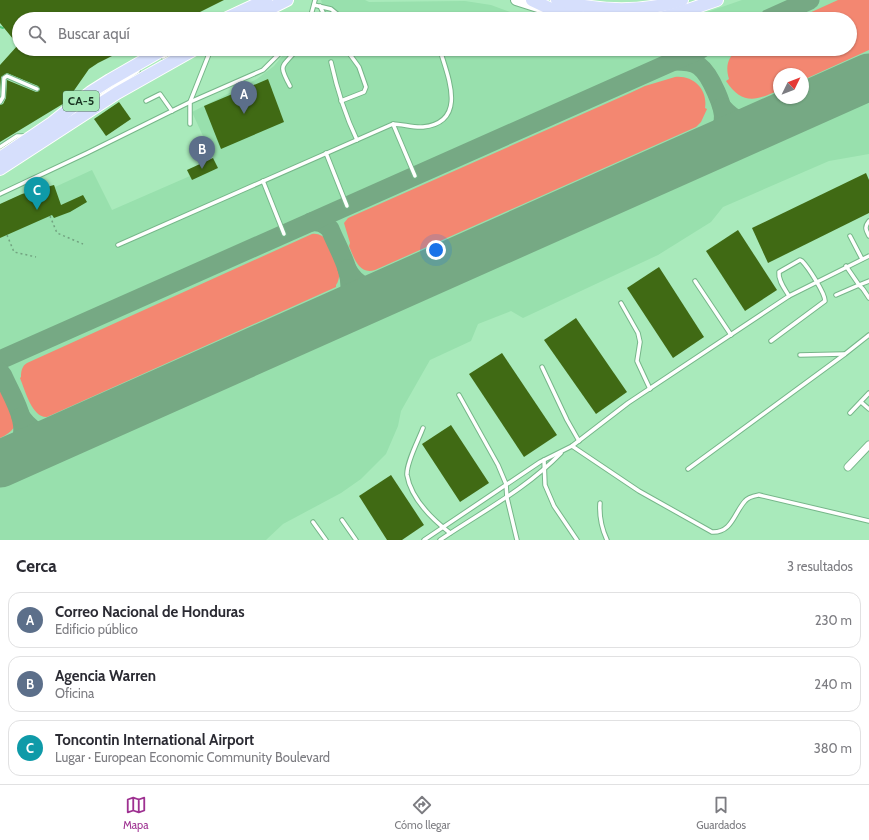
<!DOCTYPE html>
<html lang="es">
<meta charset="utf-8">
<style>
body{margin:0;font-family:Cabin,sans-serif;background:#f2f2f3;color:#2b2b33}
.compass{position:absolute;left:773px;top:68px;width:36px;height:36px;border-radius:50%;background:#fff;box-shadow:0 1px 3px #0004;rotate:47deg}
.you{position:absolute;left:436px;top:250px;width:14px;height:14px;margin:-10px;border:3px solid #fff;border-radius:50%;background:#1a73e8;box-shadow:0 0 0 6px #1a73e833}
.badge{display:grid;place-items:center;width:26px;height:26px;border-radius:50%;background:#9e3191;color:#fff;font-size:13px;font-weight:700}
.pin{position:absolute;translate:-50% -33px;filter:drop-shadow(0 1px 2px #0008)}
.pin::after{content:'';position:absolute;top:21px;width:14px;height:12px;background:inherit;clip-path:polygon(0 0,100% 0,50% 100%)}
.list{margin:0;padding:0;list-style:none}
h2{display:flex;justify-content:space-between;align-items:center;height:52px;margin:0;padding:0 16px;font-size:17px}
h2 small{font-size:13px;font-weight:400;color:#7c7c81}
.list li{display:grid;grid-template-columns:26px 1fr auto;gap:12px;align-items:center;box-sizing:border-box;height:56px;margin:0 8px 8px;padding:0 8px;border:1px solid #e1e1e2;border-radius:12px}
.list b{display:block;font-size:15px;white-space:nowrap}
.list p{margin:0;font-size:13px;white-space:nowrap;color:#7c7c81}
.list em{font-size:13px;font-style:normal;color:#7c7c81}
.icon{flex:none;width:22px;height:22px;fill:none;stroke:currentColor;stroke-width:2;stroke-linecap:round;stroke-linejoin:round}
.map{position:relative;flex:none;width:869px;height:540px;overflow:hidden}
.search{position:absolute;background:#fff;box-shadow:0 1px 3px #0004;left:12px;right:12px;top:12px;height:44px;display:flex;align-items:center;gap:10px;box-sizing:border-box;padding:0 14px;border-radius:22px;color:#7c7c81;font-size:15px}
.sheet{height:244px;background:#fff}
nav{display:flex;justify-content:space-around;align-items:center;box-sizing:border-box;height:56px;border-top:1px solid #e1e1e2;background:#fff;font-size:11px;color:#7c7c81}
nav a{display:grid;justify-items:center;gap:2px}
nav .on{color:#9e3191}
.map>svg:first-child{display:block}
</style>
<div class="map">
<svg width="869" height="540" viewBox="0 0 869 540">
<rect width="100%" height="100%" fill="#a9eabb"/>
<!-- built -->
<g fill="#98e0ad" fill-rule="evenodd">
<path d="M321,0H365L369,2L465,1L491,5L529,19H314L316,16L325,13Z"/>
<path d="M742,0H869V154L829,161L723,207L711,222L658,255L523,318L511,311L478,324L471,341L430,360L401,411L398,426L386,454L361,479L341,493L283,524L266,540H0V204L32,191L54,185L55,187L92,170L112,210L190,176L187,170L213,158L192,112L257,79L274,66L288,49H850V19H687ZM779,74H803V98H779Z"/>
</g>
<!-- green -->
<g fill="#f38771">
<path d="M838,0H869V50L803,80V74H779V90C756,101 742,105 726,81L729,79C725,66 728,56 739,49H850V19H796Z"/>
<path d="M675,77C694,75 708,90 705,108L707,109L701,122L696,127L375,270C359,275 354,258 349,246L350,243L344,223L348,218L630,93L645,86Z"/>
<path d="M312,234C318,233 324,236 327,241C332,254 345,272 336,285V287L47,417C32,418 25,390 20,378L21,377C21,371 22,366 27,363Z"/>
<path d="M0,388L2,391L4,390C12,411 27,426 0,438Z"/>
</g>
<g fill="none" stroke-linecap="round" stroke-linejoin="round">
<!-- stream -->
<path stroke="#50c77c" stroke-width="2" d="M0,27L3,28"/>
<!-- taxiway -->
<g stroke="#76a984" stroke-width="19">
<path d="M768,19L810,0"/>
<path d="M675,61C684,61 692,61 699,66C710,74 726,109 723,122C720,132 715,140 710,148"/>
<path d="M722,107C735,122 745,124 765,123"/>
<path d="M311,222C319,221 324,223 330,229C338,249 354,273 349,295C348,303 340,309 335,315"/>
<path d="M347,269C357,288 371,290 392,290"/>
<path d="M0,360L701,49"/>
<path d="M0,372L3,376C12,397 33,426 17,449C13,454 8,458 4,463"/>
<path d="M21,417C38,439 49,437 74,431"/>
</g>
<!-- runway -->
<path stroke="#76a984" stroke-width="47" d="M0,464L869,77"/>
</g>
<!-- building -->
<g fill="#406a14">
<path d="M0,0H224L186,19H19V49H126L98,63L89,69L66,102L0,142V105L3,104L6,98L7,80L36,92L39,91L40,89L38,86L7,73L1,77L0,92V65L18,45L0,23Z"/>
<path d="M268,79L284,122L221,149L204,106Z"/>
<path d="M119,102L131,119L106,136L94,119Z"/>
<path d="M213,158L218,168L192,180L187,170Z"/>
<path d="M866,173L869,180V213L768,263L752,228Z"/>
<path d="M54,185L61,205L83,195L87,202L70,212L54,218L52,215L0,238V204L22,194Z"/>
<path d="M738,230L777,290L745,311L706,251Z"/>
<path d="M659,267L704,337L673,358L627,288Z"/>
<path d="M576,318L627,392L596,414L544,340Z"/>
<path d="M502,353L557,435L524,457L469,374Z"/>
<path d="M451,425L489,483L460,502L422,444Z"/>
<path d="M391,475L424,525L402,540H387L359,496Z"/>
</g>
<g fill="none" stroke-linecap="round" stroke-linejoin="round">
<!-- lane casing -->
<g stroke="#76b689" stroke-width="5.5">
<g id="lane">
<path d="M314,5L331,9L342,18L356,16"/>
<path d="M320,6L326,19"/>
<path d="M310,19L315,0"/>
<path d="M163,57L178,49"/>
<path d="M331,62C337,89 345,115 357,140"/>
<path d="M290,86C277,62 283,68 297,49"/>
<path d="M146,101L160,94L172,111"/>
<path d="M341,101L364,92L366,87L359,67L346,49"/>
<path d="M0,102L3,97L4,78L7,76L37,89"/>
<path d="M86,106L138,71"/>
<path d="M190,124V102L211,49"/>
<path d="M393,124L415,176"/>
<path d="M0,147L17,136H27"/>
<path d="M326,153L347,206"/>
<path d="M263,181L284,234"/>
<path d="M0,194L87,153L190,102L263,70L284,49"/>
<path d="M869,221C864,227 866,230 869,236"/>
<path d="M850,236L862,259"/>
<path d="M118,245L393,124C402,124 414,128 423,127C468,122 448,77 440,50"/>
<path d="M846,266L859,285L869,281"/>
<path d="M695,281L731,335"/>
<path d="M836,295L859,285L863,289L869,298"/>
<path d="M621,303L638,333L640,342L637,361L650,389"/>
<path d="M771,341L825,301C825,293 808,267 802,261L800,260L779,272C778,281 785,289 789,296"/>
<path d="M800,355L844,354"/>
<path d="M542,367L567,420L579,441"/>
<path d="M459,395L498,465L506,484L507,498L517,540"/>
<path d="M861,402L869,409"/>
<path d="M850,413L869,393"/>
<path d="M423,428C419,439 406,463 407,475C411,499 432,519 450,533"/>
<path d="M572,446L639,491L712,532C732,533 734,513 745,501C748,497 754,496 759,495L869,521"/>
<path d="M544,460L545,485L554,506L577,540"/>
<path d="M688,469L845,354L869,335"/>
<path d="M600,503C599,517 601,527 607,540"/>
<path d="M342,520L356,540"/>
<path d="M313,522L326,540"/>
<path d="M424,540L540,462L572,446L628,403L789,296L869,256"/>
<path d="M440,540C481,512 525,490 561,453"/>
</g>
</g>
<!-- street casing -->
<g stroke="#76b689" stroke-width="9">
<path id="street" d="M848,467L869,445"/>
</g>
<!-- secondary casing -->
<g stroke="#76b689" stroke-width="12">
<path id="secondary" d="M516,0L541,8"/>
</g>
<!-- primary casing -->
<g stroke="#fff" stroke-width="14">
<g id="primary">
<path d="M532,0L553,10L590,19"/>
<path d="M557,0C597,11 641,13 682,0"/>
<path d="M225,19L266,0"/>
<path d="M249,19L287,0"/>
<path d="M657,19L685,11L717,0"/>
<path d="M0,158L52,123L91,92L110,80L164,49"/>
<path d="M0,169L117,93L195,49"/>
</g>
</g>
<!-- path -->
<g stroke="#72a380" stroke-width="1.5" stroke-dasharray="2 3" stroke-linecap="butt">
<path d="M50,216L57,233L83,244"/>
<path d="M7,235L14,252L36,257"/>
</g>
<!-- lane -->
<use href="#lane" stroke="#fff" stroke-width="3.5"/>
<!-- street -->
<use href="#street" stroke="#fff" stroke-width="7"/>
<!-- secondary -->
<use href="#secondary" stroke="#fff" stroke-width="10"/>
<!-- primary -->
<use href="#primary" stroke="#d6dffc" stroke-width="12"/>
</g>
<g text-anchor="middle" stroke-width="4" stroke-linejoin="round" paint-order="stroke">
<!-- shield labels -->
<rect fill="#a9eabb" stroke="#456b50" stroke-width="1" x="63" y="91" width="36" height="20" rx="3"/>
<g font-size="12" font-weight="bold" fill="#1a3422">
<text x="81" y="105">CA-5</text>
</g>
</g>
</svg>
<svg class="compass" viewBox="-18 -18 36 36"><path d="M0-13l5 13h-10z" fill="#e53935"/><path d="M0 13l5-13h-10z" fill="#7c7c81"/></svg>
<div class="you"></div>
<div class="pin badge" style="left:244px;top:114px;background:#5c6f8a">A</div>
<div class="pin badge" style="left:202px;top:169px;background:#5c6f8a">B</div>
<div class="pin badge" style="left:37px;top:210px;background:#0f9aa8">C</div>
<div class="search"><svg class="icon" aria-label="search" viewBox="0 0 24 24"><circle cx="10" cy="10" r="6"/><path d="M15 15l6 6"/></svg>Buscar aquí</div>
</div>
<section class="sheet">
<h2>Cerca<small>3 resultados</small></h2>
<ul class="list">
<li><span class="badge" style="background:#5c6f8a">A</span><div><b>Correo Nacional de Honduras</b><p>Edificio público</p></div><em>230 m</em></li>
<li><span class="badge" style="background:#5c6f8a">B</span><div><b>Agencia Warren</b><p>Oficina</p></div><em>240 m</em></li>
<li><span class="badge" style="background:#0f9aa8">C</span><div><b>Toncontin International Airport</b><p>Lugar · European Economic Community Boulevard</p></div><em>380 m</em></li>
</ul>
</section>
<nav>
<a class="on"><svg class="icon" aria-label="map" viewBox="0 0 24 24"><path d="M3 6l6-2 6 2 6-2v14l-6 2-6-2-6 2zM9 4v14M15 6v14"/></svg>Mapa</a>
<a><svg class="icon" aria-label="directions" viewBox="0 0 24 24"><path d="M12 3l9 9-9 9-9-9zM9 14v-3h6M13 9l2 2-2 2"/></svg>Cómo llegar</a>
<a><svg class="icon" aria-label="saved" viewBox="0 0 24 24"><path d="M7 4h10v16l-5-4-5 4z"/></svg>Guardados</a>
</nav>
